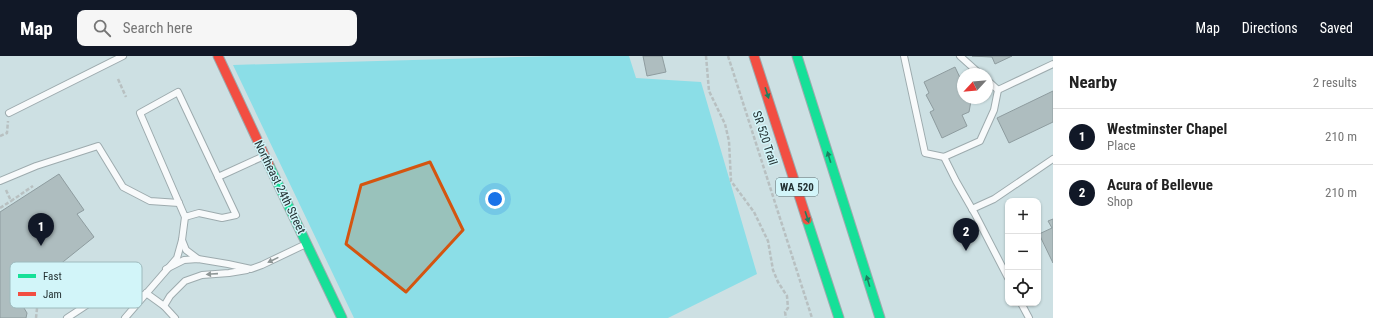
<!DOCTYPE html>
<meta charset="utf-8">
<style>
body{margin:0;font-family:"Roboto Condensed",sans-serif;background:#f6f6f6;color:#222}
.controls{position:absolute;right:12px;bottom:12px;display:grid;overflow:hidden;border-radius:8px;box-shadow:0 1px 3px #0004}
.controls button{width:36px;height:36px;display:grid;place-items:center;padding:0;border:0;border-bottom:1px solid #e0e0e0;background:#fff;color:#222;font:20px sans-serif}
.compass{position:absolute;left:957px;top:12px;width:36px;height:36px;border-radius:50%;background:#fff;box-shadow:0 1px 3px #0004;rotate:244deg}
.you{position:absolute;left:495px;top:143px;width:14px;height:14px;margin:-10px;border:3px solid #fff;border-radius:50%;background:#1a73e8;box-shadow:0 0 0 6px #1a73e833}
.badge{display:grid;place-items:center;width:26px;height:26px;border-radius:50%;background:#111827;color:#fff;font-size:13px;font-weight:700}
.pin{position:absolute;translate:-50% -33px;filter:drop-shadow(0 1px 2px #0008)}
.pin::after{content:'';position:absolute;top:21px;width:14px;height:12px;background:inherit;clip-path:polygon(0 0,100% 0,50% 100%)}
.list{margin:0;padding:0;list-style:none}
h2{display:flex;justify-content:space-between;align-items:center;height:52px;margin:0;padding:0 16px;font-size:17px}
h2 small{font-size:13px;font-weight:400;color:#767676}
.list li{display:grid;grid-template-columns:26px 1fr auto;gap:12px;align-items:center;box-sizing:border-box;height:56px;padding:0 16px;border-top:1px solid #e0e0e0}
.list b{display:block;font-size:15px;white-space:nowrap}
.list p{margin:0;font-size:13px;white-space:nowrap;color:#767676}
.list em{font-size:13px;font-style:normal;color:#767676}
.icon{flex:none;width:22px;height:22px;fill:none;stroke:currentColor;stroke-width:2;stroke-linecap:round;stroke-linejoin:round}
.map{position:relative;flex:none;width:1053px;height:262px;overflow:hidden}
header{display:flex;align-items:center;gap:24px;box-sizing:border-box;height:56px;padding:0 20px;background:#111827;color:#fff}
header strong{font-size:19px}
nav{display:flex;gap:22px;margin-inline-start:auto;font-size:14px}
.search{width:280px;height:36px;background:#f6f6f6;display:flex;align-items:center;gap:10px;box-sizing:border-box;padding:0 14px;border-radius:8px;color:#767676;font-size:15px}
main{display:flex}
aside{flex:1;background:#fff}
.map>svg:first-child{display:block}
</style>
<header>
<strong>Map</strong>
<div class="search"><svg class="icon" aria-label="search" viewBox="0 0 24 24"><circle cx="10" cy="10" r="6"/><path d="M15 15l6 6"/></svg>Search here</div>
<nav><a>Map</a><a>Directions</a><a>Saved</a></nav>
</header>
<main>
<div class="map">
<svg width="1053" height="262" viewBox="0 0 1053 262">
<rect width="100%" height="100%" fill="#cde0e3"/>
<!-- green -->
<path fill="#8bdee7" d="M555,0H629L636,22L701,26L757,218L668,262H354L233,9Z"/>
<!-- building -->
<g fill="#aebdbf" stroke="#8e9c9f">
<path d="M643,0H662L666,16L647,20Z"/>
<path d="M972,0H1012L995,8L992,1Z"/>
<path d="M955,11L963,28V42H970L971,45L969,56L962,59L967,70L942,82L930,56L934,54L926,39L929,37L924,26Z"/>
<path d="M1053,35V66L1009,87L997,62Z"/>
<path d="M59,118L84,154L77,158L94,181L18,242L27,257L26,262H0V156Z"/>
<path d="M1053,163V207L1039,178L1052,172L1048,165Z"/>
</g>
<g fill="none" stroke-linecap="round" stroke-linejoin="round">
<!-- lane casing -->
<g stroke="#9dabae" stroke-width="8">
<g id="lane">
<path d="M904,0L925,97L944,101L980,85L994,54L998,34"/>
<path d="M960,0L980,18"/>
<path d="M987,24L998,34"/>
<path d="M998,34L1053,8"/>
<path d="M178,36L236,159L222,162L199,157L185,161L140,57Z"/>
<path d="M9,57L123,0"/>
<path d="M944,101L956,125L975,158L1008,222"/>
<path d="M218,121L264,100"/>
<path d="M0,125L36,110L98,90L123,131L150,145L179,147"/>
<path d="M972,153L994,143L1053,103"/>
<path d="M182,184L186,194L198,203"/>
<path d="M166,213L184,204L198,203L228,208L251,213L262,209L306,188"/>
<path d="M146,237L164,250L175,262"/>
<path d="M1021,247L1029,262"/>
<path d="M164,250L170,240L185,225L202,219L229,217L247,214"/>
<path d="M67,262L117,229L128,230L143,240"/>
<path d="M125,262L177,202L182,184L185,161"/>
</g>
</g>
<!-- fast casing -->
<g stroke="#9dabae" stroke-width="11">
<g id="fast">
<path d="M797,0L880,262"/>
<path d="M269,109L342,262"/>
<path d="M807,164L839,262"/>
</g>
</g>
<!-- jam casing -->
<g stroke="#9dabae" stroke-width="11">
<g id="jam">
<path d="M218,0L269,109"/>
<path d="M754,0L807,164"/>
</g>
</g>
<!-- path -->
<g stroke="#b8c0c1" stroke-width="2.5" stroke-dasharray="4 2" stroke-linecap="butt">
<path d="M706,0L709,35L725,68L729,85L731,125L754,156L768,185L773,214L778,226L787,240L788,252L785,256L786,262"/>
<path d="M728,0L812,262"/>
<path d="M118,23L126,41"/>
<path d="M0,80L7,77L8,65"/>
<path d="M6,134L11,145L33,130"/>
<path d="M0,152L11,145"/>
<path d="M36,262L38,243L77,216L109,222"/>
</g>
<!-- lane -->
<use href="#lane" stroke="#f8fafb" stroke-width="6"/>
<!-- fast -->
<use href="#fast" stroke="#16e098" stroke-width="9"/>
<!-- jam -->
<use href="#jam" stroke="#f24e42" stroke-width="9"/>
</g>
<!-- one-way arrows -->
<defs><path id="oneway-solid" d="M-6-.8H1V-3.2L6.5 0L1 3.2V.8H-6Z"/></defs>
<g fill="#1d8060">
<use href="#oneway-solid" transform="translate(767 37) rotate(72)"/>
<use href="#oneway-solid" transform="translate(829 101) rotate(-107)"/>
<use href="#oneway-solid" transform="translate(807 161) rotate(72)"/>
<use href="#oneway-solid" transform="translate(868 225) rotate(-107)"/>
</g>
<g fill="#8e9696">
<use href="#oneway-solid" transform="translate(273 204) rotate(154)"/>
<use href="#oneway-solid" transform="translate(212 218) rotate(176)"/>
</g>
<!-- marked area -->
<path fill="#d45510" fill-opacity="0.2" stroke="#d45510" stroke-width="3" stroke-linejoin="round" d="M430,106L463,174L406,236L346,188L361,129Z"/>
<g text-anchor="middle" stroke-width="3" stroke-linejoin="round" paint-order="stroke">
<!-- shield labels -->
<rect fill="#d2f5f9" stroke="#586c6e" stroke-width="1" x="776" y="122" width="42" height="18" rx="3"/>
<g font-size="11" font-weight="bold" fill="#233132">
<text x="797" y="135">WA 520</text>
</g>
<!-- street labels -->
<g font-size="12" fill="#233132" stroke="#d2f5f9">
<text transform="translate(765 82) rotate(72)" y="4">SR 520 Trail</text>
<text transform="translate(280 131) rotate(64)" y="4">Northeast 24th Street</text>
</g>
</g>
<!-- legend -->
<rect x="10" y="206" width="132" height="46" rx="6" fill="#d2f5f9" stroke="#9ebabd" stroke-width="1"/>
<rect x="18" y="218" width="18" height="4" fill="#16e098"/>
<rect x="18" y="236" width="18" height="4" fill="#f24e42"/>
<g font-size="11" fill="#233132">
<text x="43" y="224">Fast</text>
<text x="43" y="242">Jam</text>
</g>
</svg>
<div class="controls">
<button>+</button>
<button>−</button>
<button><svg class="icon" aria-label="locate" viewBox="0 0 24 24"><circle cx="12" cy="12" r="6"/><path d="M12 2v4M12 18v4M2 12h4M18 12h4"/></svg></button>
</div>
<svg class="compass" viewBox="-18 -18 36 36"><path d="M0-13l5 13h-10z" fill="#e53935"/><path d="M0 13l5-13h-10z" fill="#767676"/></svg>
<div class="you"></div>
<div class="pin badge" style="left:41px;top:190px">1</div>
<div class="pin badge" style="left:966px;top:195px">2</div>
</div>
<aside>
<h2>Nearby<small>2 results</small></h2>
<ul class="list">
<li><span class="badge">1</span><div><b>Westminster Chapel</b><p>Place</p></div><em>210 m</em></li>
<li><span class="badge">2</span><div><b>Acura of Bellevue</b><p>Shop</p></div><em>210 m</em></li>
</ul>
</aside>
</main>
